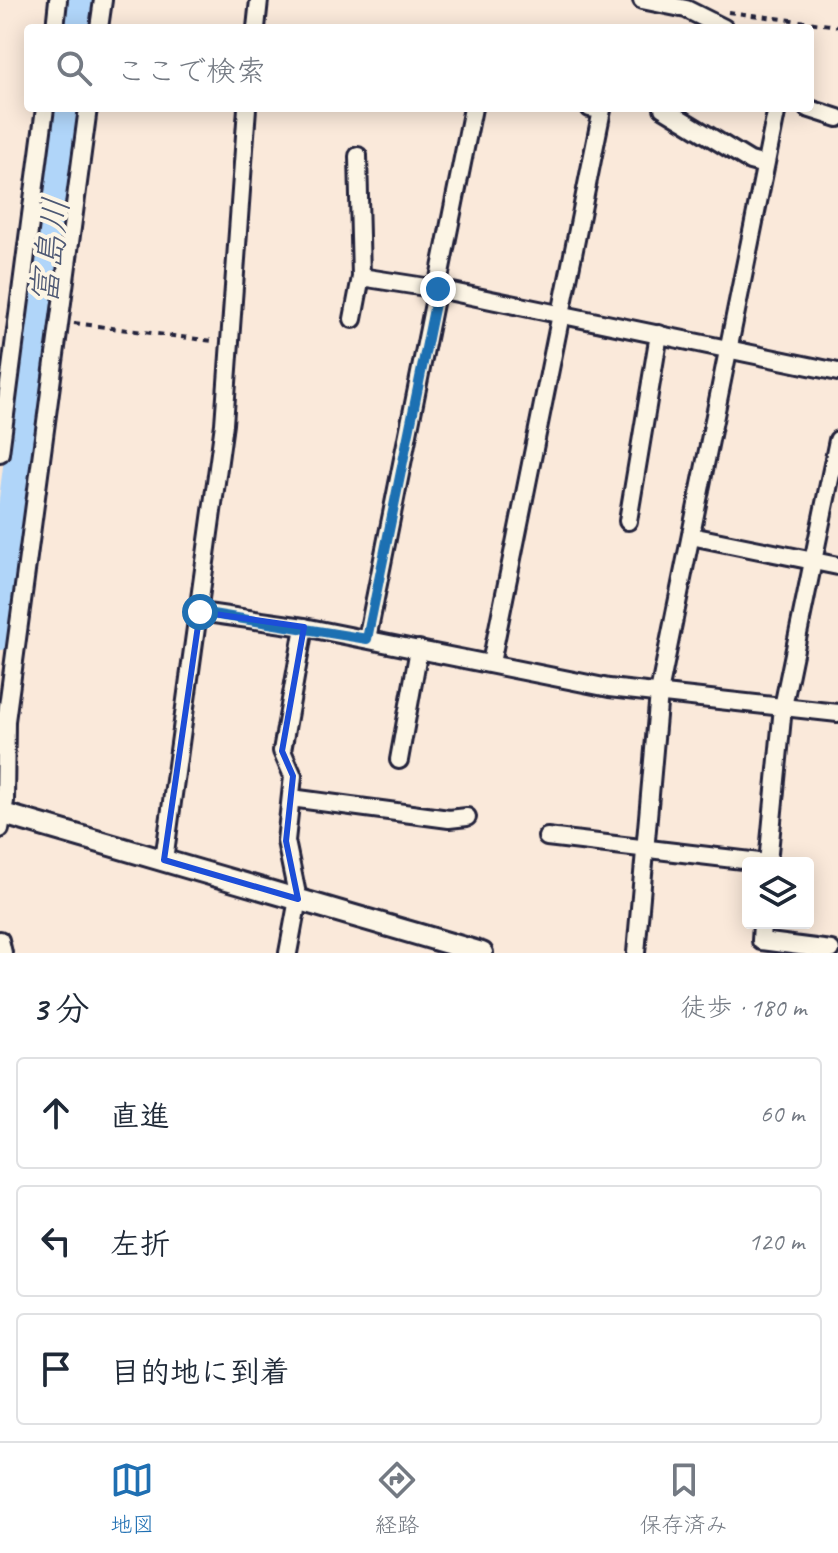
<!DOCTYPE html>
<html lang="ja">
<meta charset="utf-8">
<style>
body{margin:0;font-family:Caveat,"Klee One",sans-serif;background:#f6f6f7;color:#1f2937}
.controls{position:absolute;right:24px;bottom:24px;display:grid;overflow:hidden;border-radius:8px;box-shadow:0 4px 20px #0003}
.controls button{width:72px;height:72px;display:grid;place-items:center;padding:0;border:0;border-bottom:2px solid #e0e1e3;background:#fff;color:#1f2937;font:40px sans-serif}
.stop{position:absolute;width:24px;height:24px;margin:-18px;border:6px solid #1f6fb2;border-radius:50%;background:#fff}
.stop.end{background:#1f6fb2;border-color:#fff;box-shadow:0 2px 8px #0008}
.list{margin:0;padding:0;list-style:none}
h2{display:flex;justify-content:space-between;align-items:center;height:104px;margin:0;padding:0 32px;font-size:34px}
h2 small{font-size:26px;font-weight:400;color:#747a83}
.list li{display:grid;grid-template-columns:52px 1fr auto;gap:24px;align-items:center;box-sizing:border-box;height:112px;margin:0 16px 16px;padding:0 16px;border:2px solid #e0e1e3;border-radius:8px}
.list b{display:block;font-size:30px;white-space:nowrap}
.list em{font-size:26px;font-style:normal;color:#747a83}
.icon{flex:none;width:44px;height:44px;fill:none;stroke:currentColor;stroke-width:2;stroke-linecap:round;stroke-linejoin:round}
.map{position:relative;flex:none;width:838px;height:953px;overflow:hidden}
.search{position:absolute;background:#fff;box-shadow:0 4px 20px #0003;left:24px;right:24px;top:24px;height:88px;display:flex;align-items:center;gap:20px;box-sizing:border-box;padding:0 28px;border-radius:8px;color:#747a83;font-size:30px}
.sheet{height:488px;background:#fff}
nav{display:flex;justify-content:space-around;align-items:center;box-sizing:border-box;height:112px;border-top:2px solid #e0e1e3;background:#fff;font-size:22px;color:#747a83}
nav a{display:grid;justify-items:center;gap:4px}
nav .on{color:#1f6fb2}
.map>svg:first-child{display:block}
</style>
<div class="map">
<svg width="838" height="953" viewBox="0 0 838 953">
<rect width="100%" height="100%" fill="#fae9da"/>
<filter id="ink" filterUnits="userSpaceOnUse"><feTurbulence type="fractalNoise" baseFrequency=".0125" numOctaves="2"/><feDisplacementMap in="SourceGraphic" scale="16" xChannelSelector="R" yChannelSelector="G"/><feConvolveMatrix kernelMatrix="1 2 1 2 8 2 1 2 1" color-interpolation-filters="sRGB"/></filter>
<g filter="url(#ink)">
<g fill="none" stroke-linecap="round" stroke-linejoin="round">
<!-- river -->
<g stroke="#b0d5f9" stroke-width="36">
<path d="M78,28L81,0"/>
<path d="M0,632L67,108"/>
</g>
<!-- minor casing -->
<g stroke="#22223b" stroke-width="22">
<g id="minor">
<path d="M642,0L686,9L724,28"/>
<path d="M55,28L58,0"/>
<path d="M99,28L103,0"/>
<path d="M256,28L259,0"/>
<path d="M663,108L750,161L765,165"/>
<path d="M807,108L838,118"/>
<path d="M361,277L438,289L838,372"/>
<path d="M353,319L361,277L358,156"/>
<path d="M0,453L45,108"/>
<path d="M628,521L659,334"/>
<path d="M691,536L838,566"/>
<path d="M200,612L304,627L609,688L838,713"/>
<path d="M367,639L473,108"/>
<path d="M491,663L602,110L590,108"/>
<path d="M399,760L419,649"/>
<path d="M291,798L449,819L467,817"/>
<path d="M0,829L5,801L6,721L88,108"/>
<path d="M547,837L768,863"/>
<path d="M164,860L224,424L247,108"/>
<path d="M768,863L783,707L838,440"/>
<path d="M762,923L761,941L831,950"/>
<path d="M0,940L3,953"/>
<path d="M288,953L298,899L286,841L293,776L282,751L304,627"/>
<path d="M636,953L659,693L777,108"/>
</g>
</g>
<!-- tertiary casing -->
<g stroke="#22223b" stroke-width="26">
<path id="tertiary" d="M0,813L482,953"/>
</g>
<!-- path -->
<g stroke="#22223b" stroke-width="4" stroke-dasharray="6 6" stroke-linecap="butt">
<path d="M728,12L838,26"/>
<path d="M74,323L212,341"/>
</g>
<!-- minor -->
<use href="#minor" stroke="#fcf5e5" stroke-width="16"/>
<!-- tertiary -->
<use href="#tertiary" stroke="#fcf5e5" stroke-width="20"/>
</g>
</g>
<g fill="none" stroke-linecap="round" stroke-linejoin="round" filter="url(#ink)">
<!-- route -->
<path stroke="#1f6fb2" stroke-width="10" d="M200,612L367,639L438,289"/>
</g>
<!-- marked area -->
<path fill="none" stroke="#1d4ed8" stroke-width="6" stroke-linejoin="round" d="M200,612L304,627L282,751L293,776L286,841L298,899L164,860Z"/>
<g text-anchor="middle" stroke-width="8" stroke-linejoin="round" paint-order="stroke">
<!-- water labels -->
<g font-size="36" font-style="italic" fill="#4d5874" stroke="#fcf5e5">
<text transform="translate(49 251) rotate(-83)" y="13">富島川</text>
</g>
</g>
</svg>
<div class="controls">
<button><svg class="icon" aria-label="layers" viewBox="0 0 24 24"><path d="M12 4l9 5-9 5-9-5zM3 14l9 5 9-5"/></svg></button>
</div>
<div class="stop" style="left:200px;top:612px"></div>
<div class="stop end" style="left:438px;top:289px"></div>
<div class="search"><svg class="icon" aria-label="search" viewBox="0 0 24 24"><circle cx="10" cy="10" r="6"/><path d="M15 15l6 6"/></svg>ここで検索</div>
</div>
<section class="sheet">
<h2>3 分<small>徒歩 · 180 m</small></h2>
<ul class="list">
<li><svg class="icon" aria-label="ahead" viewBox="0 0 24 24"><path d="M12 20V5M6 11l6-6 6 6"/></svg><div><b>直進</b></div><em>60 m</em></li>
<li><svg class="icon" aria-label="left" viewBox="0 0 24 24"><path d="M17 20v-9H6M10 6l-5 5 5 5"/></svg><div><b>左折</b></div><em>120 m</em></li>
<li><svg class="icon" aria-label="arrive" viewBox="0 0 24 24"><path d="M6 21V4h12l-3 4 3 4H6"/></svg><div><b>目的地に到着</b></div></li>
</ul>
</section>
<nav>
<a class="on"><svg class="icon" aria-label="map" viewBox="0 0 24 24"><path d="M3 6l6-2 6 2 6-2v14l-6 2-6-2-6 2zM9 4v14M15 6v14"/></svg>地図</a>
<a><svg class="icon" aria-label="directions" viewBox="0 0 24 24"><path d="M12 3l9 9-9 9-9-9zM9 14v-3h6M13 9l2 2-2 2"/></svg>経路</a>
<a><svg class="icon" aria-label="saved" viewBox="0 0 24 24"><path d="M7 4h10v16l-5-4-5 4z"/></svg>保存済み</a>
</nav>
